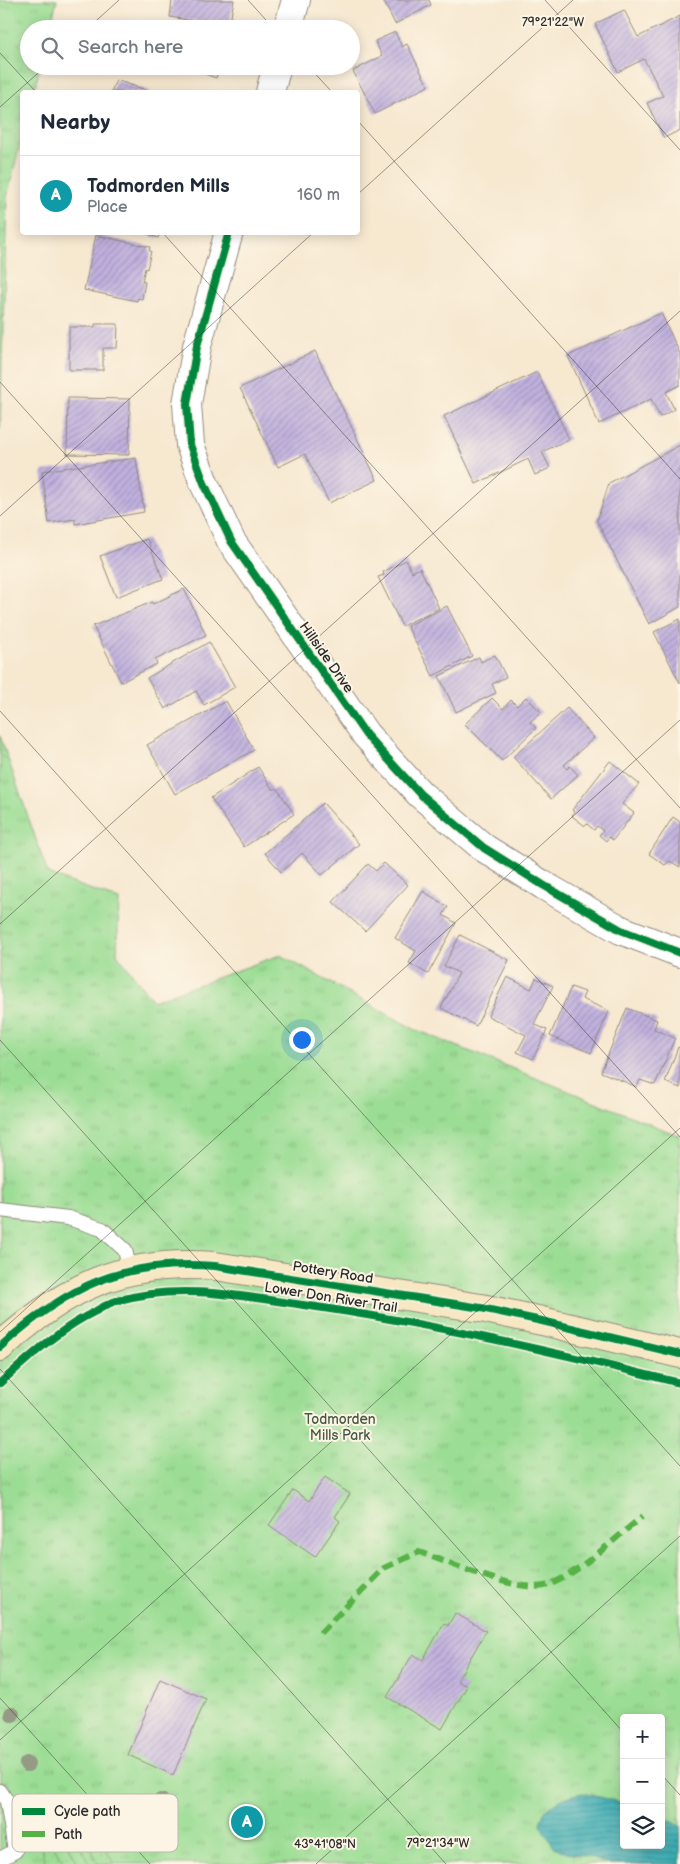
<!DOCTYPE html>
<meta charset="utf-8">
<style>
body{margin:0;font-family:"Balsamiq Sans",sans-serif;background:#f6f6f7;color:#1f2937}
.controls{position:absolute;right:15px;bottom:15px;display:grid;overflow:hidden;border-radius:5px;box-shadow:0 2px 12px #0003}
.controls button{width:45px;height:45px;display:grid;place-items:center;padding:0;border:0;border-bottom:1px solid #e0e1e3;background:#fff;color:#1f2937;font:25px sans-serif}
.you{position:absolute;left:301px;top:1039px;width:18px;height:18px;margin:-12px;border:4px solid #fff;border-radius:50%;background:#1a73e8;box-shadow:0 0 0 8px #1a73e833}
.badge{display:grid;place-items:center;width:32px;height:32px;border-radius:50%;background:#c8321e;color:#fff;font-size:16px;font-weight:700}
.pin{position:absolute;translate:-50% -50%;border:2px solid #fff;box-shadow:0 1px 5px #0006}
.list{margin:0;padding:0;list-style:none}
h2{display:flex;justify-content:space-between;align-items:center;height:65px;margin:0;padding:0 20px;font-size:21px}
h2 small{font-size:16px;font-weight:400;color:#747a83}
.list li{display:grid;grid-template-columns:32px 1fr auto;gap:15px;align-items:center;box-sizing:border-box;height:80px;padding:0 20px;border-top:1px solid #e0e1e3}
.list b{display:block;font-size:19px;white-space:nowrap}
.list p{margin:0;font-size:16px;white-space:nowrap;color:#747a83}
.list em{font-size:16px;font-style:normal;color:#747a83}
.icon{flex:none;width:28px;height:28px;fill:none;stroke:currentColor;stroke-width:2;stroke-linecap:round;stroke-linejoin:round}
.map{position:relative;flex:none;width:680px;height:1864px;overflow:hidden}
.search{position:absolute;background:#fff;box-shadow:0 2px 12px #0003;left:20px;top:20px;width:340px;height:55px;display:flex;align-items:center;gap:12px;box-sizing:border-box;padding:0 18px;border-radius:28px;color:#747a83;font-size:19px}
.panel{position:absolute;background:#fff;box-shadow:0 2px 12px #0003;left:20px;top:90px;width:340px;height:145px;border-radius:5px}
.map>svg:first-child{display:block}
</style>
<div class="map">
<svg width="680" height="1864" viewBox="0 0 680 1864">
<defs>
<pattern id="park-tufts" width="24" height="20" patternUnits="userSpaceOnUse" patternTransform="scale(1.25)"><rect width="24" height="20" fill="#9bdd94"/><path d="M3 7l-1-3M5 7V3M7 7l1-3M15 17l-1-3M17 17v-4M19 17l1-3" fill="none" stroke="#86be80"/></pattern>
<pattern id="garden-dots" width="8" height="8" patternUnits="userSpaceOnUse" patternTransform="scale(1.25)"><rect width="8" height="8" fill="#9bdd94"/><path d="M2 2h.1M6 6h.1" fill="none" stroke="#86be80" stroke-width="1.8" stroke-linecap="round"/></pattern>
<pattern id="water-rules" width="6" height="5" patternUnits="userSpaceOnUse" patternTransform="scale(1.25)"><rect width="6" height="5" fill="#3aacb3"/><path d="M0 2.5h6" fill="none" stroke="#318c92"/></pattern>
<pattern id="building-hatch" width="6" height="6" patternUnits="userSpaceOnUse" patternTransform="scale(1.25)"><rect width="6" height="6" fill="#c1b1df"/><path d="M-1 1l2-2M0 6l6-6M5 7l2-2" fill="none" stroke="#9d90b5"/></pattern>
</defs>
<rect width="100%" height="100%" fill="#fcf5e5"/>
<filter id="ink" filterUnits="userSpaceOnUse"><feTurbulence type="fractalNoise" baseFrequency=".02" numOctaves="2"/><feDisplacementMap in="SourceGraphic" scale="10" xChannelSelector="R" yChannelSelector="G"/><feConvolveMatrix kernelMatrix="1 2 1 2 8 2 1 2 1" color-interpolation-filters="sRGB"/></filter>
<filter id="wash" filterUnits="userSpaceOnUse"><feTurbulence type="fractalNoise" baseFrequency=".0096" numOctaves="4" result="noise"/><feDisplacementMap in="SourceGraphic" scale="20" xChannelSelector="R" yChannelSelector="G"/><feGaussianBlur stdDeviation="1.12" result="paint"/><feColorMatrix in="noise" values="0 0 0 0 0 0 0 0 0 0 0 0 0 0 0 0 0 1.4 0 .05"/><feComposite in="paint" operator="in"/></filter>
<g filter="url(#wash)">
<rect width="100%" height="100%" fill="#f7e8d0"/>
<!-- park -->
<g fill="url(#park-tufts)" stroke="#638460" fill-rule="evenodd">
<path d="M0,0H57L50,29H29V66H40L34,92H22V136L7,197L0,429Z"/>
<path d="M0,736L48,874L119,900L117,954L153,1001L280,955L414,1029L680,1136V1864H0ZM624,1718H661V1845H624Z"/>
</g>
<!-- garden -->
<g fill="url(#garden-dots)" stroke="#638460">
<path d="M40,1791L57,1792L60,1795L89,1864H78Z"/>
<path d="M71,1791L115,1864H98L69,1795Z"/>
<path d="M34,1809V1811L64,1864H45L32,1810Z"/>
</g>
<!-- water -->
<path fill="url(#water-rules)" stroke="#326c6f" d="M583,1793L624,1803V1845H661V1815L680,1826V1864H608L589,1857L567,1853L554,1847L540,1824C541,1821 542,1816 544,1813C551,1802 571,1794 583,1793Z"/>
<g id="blocks">
<!-- building -->
<g fill="url(#building-hatch)">
<path d="M172,0H234L229,27L170,17Z"/>
<path d="M383,0H429L431,5L395,24Z"/>
<path d="M624,10L638,37L680,16V130L664,138L647,103L663,96L644,59L618,72L595,24Z"/>
<path d="M176,22L194,28V29H174Z"/>
<path d="M395,32L402,47L407,44L428,86L375,114L353,71L382,56L375,41Z"/>
<path d="M183,66H220L216,78Z"/>
<path d="M116,80L152,92H111Z"/>
<path d="M143,232H160L158,238Z"/>
<path d="M96,235L150,247L149,250L151,251L147,269L145,268L142,281L145,282L142,299L138,298L137,301L84,290Z"/>
<path d="M661,313L680,354V385L666,392L674,409L660,417L651,399L599,424L568,356Z"/>
<path d="M95,324H118L117,348H103V370H69V327H95Z"/>
<path d="M315,351L377,480L329,503L305,454L278,467L240,388Z"/>
<path d="M537,372L569,439L542,452L550,468L535,475L528,459L476,484L444,416Z"/>
<path d="M68,398L130,399L129,455L67,454Z"/>
<path d="M680,445V607L649,624L597,521L609,483Z"/>
<path d="M136,458L144,512L75,524V519L49,523L42,471Z"/>
<path d="M147,539L163,579L116,597L100,556Z"/>
<path d="M406,560L412,572L420,568L439,608L402,626L378,577L384,575L383,572Z"/>
<path d="M184,589L206,635L155,660L157,664L121,682L93,626L152,602L153,604Z"/>
<path d="M447,606L472,656L433,676L407,626Z"/>
<path d="M680,619V683L654,632Z"/>
<path d="M209,642L235,687L204,705L196,691L165,709L147,678Z"/>
<path d="M495,655L506,677L492,684L496,693L456,712L439,676L479,657L481,662Z"/>
<path d="M526,697L541,712L530,722L536,728L502,761L465,724L492,698L503,709L511,700L517,706Z"/>
<path d="M226,701L254,750L175,794L147,745Z"/>
<path d="M567,708L594,738L564,765L567,769L570,766L578,775L551,799L513,757Z"/>
<path d="M610,761L639,784L622,804L634,813L613,840L609,837L606,841L599,835L603,831L597,826L594,830L587,824L585,826L572,816L574,812L572,810Z"/>
<path d="M258,767L273,790L277,788L294,814L244,847L211,798Z"/>
<path d="M323,803L359,844L322,875L302,853L281,872L265,853Z"/>
<path d="M673,817L680,822V867L670,861L665,865L649,854Z"/>
<path d="M384,863L408,885L365,931L333,902L368,864L376,871Z"/>
<path d="M423,891L448,907L443,915L456,923L428,974L409,963L416,951L395,938Z"/>
<path d="M460,935L509,960L476,1026L441,1008L459,973L444,966Z"/>
<path d="M507,977L531,989L536,978L553,986L534,1024L547,1030L533,1059L517,1052L526,1035L488,1016Z"/>
<path d="M571,987L585,992L582,999L609,1011L591,1053L550,1036Z"/>
<path d="M627,1008L657,1020L654,1029L675,1038L655,1085L640,1080L637,1087L601,1072Z"/>
<path d="M678,1047L680,1048V1088L665,1082Z"/>
<path d="M325,1477L350,1494L335,1517L340,1521L315,1557L269,1525L293,1490L309,1501Z"/>
<path d="M455,1613L486,1631L457,1681L467,1686L442,1729L387,1697L413,1654L423,1660L444,1623L448,1626Z"/>
<path d="M160,1679L206,1699L173,1775L128,1755Z"/>
</g>
</g>
</g>
<g filter="url(#ink)">
<use href="#blocks" fill-opacity="0" stroke="#918a7e" stroke-width="1"/>
<g fill="none" stroke-linecap="round" stroke-linejoin="round">
<!-- lane casing -->
<g stroke="#918a7e" stroke-width="16">
<g id="lane">
<path d="M0,1210L68,1218L102,1229L125,1250L130,1271"/>
<path d="M0,1791L7,1801L15,1851L0,1859"/>
</g>
</g>
<!-- street casing -->
<g stroke="#918a7e" stroke-width="30">
<g id="street">
<path d="M288,29L296,0"/>
<path d="M270,92L277,66"/>
<path d="M229,232L197,346L187,404L190,445L204,483L231,541L366,735L420,794L484,848L543,885L621,930L680,953"/>
</g>
</g>
<!-- secondary casing -->
<g stroke="#918a7e" stroke-width="30">
<path id="secondary" d="M0,1347C67,1286 123,1259 215,1266L481,1308L542,1321L680,1354"/>
</g>
<!-- lane -->
<use href="#lane" stroke="#fff" stroke-width="14"/>
<!-- street -->
<use href="#street" stroke="#fff" stroke-width="28"/>
<!-- secondary -->
<use href="#secondary" stroke="#f7e8c3" stroke-width="28"/>
<!-- quiet -->
<path stroke="#56b246" stroke-width="6" stroke-dasharray="12 6" stroke-linecap="butt" d="M320,1633L384,1568L419,1552C448,1562 516,1592 544,1586C570,1581 620,1534 643,1516"/>
<!-- cycleway casing -->
<g stroke="#fcf5e5" stroke-width="11">
<g id="cycleway">
<path d="M229,232L197,346L187,404L190,445L204,483L231,541L366,735L420,794L484,848L543,885L621,930L680,953"/>
<path d="M0,1347C67,1286 123,1259 215,1266L481,1308L542,1321L680,1354"/>
<path d="M0,1383C31,1356 59,1329 96,1311C103,1307 109,1303 116,1301C178,1283 241,1296 303,1305C430,1323 555,1352 680,1383"/>
</g>
</g>
<!-- cycleway -->
<use href="#cycleway" stroke="#00873e" stroke-width="8"/>
</g>
<!-- trees -->
<g fill="#969984">
<circle cx="12" cy="1714" r="8"/>
<circle cx="27" cy="1764" r="8"/>
<circle cx="161" cy="1801" r="8"/>
</g>
</g>
<!-- ticks -->
<path fill="none" stroke="#2b2b2b" stroke-width="1" stroke-opacity="0.45" d="M248,0L274,29M545,0L680,150M87,29L119,0M0,53L36,92M308,66L332,92M0,107L46,66M358,121L680,479M358,194L573,0M162,232L680,808M0,382L680,1137M0,516L314,232M0,711L680,1466M0,924L680,311M0,1040L624,1733M0,1332L680,720M0,1369L446,1864M0,1698L150,1864M0,1740L680,1128M661,1774L680,1795M316,1864L680,1536"/>
<g text-anchor="middle" stroke-width="4" stroke-linejoin="round" paint-order="stroke">
<!-- street labels -->
<g font-size="14" fill="#2b2b2b" stroke="#fcf5e5">
<text transform="translate(327 657) rotate(55)" y="5">Hillside Drive</text>
<text transform="translate(333 1272) rotate(9)" y="5">Pottery Road</text>
<text transform="translate(331 1297) rotate(9)" y="5">Lower Don River Trail</text>
</g>
<!-- park labels -->
<g font-size="14" fill="#475845" stroke="#fcf5e5">
<text x="340" y="1424">Todmorden<tspan x="340" dy="16">Mills Park</tspan></text>
</g>
</g>
<!-- legend -->
<rect x="12" y="1794" width="166" height="58" rx="8" fill="#fcf5e5" stroke="#bdb8ad" stroke-width="1"/>
<rect x="22" y="1808" width="23" height="7" fill="#00873e"/>
<rect x="22" y="1831" width="23" height="6" fill="#56b246"/>
<g font-size="14" fill="#2b2b2b">
<text x="54" y="1816">Cycle path</text>
<text x="54" y="1839">Path</text>
</g>
<g font-size="12" text-anchor="middle" fill="#2b2b2b" stroke="#fcf5e5" stroke-width="4" stroke-linejoin="round" paint-order="stroke">
<text x="553" y="26">79°21'22"W</text>
<text x="438" y="1847">79°21'34"W</text>
<text x="325" y="1848">43°41'08"N</text>
</g>
</svg>
<div class="controls">
<button>+</button>
<button>−</button>
<button><svg class="icon" aria-label="layers" viewBox="0 0 24 24"><path d="M12 4l9 5-9 5-9-5zM3 14l9 5 9-5"/></svg></button>
</div>
<div class="you"></div>
<div class="pin badge" style="left:247px;top:1822px;background:#0f9aa8">A</div>
<div class="search"><svg class="icon" aria-label="search" viewBox="0 0 24 24"><circle cx="10" cy="10" r="6"/><path d="M15 15l6 6"/></svg>Search here</div>
<section class="panel">
<h2>Nearby<small></small></h2>
<ul class="list">
<li><span class="badge" style="background:#0f9aa8">A</span><div><b>Todmorden Mills</b><p>Place</p></div><em>160 m</em></li>
</ul>
</section>
</div>
